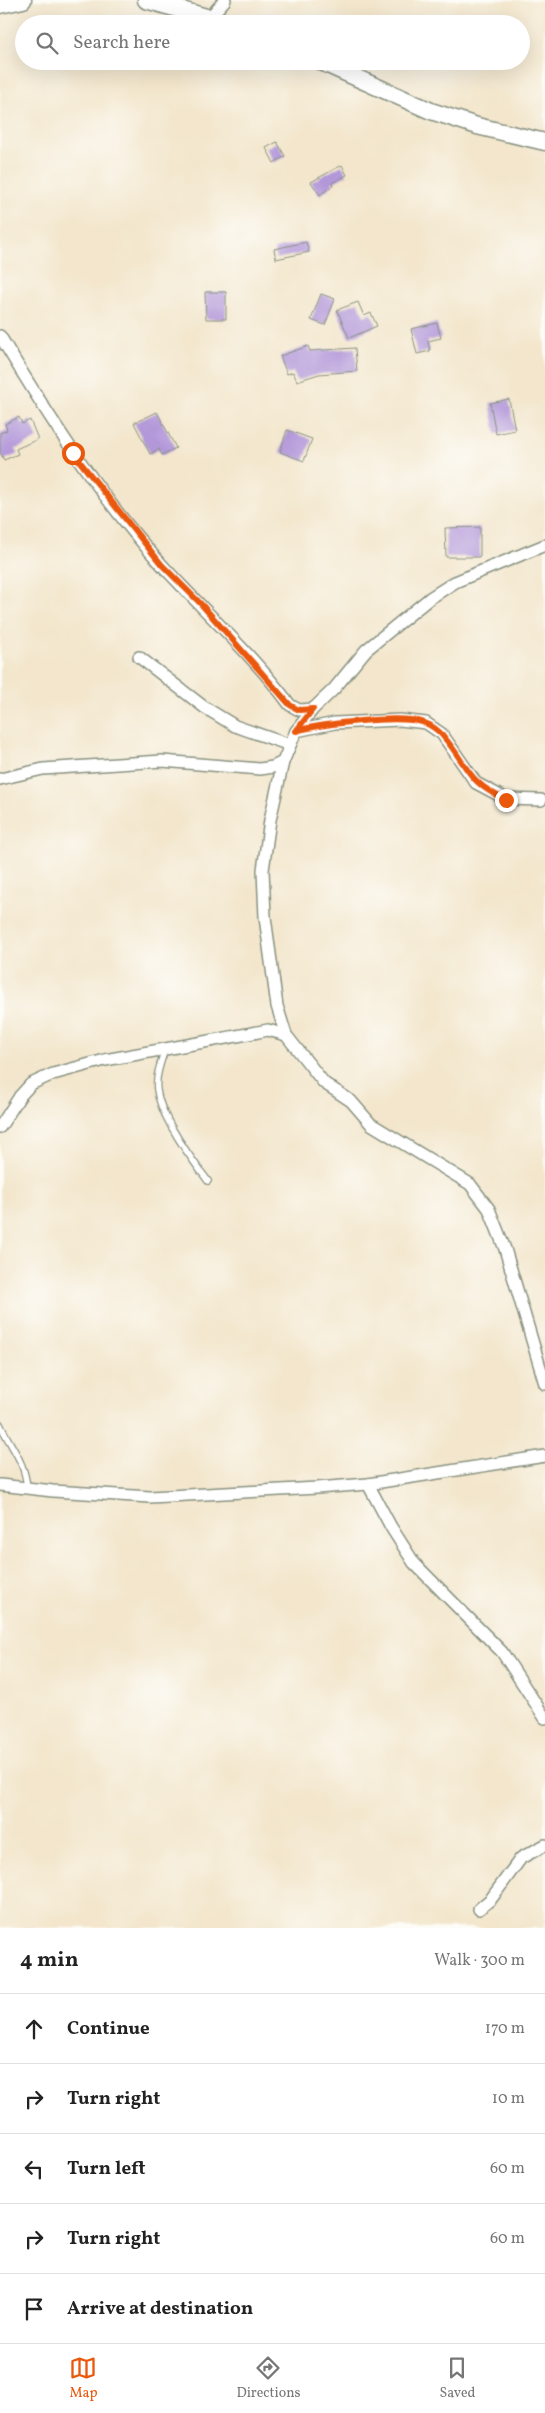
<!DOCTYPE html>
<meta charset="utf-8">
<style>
body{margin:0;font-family:Vollkorn,serif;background:#f6f6f6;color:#222}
.stop{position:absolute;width:15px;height:15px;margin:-11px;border:4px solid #ea580c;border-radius:50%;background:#fff}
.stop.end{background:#ea580c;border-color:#fff;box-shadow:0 1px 5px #0008}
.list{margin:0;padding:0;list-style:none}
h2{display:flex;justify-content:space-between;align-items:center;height:65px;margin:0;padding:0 20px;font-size:21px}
h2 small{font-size:16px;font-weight:400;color:#767676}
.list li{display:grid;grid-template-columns:32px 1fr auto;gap:15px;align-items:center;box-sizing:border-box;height:70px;padding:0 20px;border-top:1px solid #e0e0e0}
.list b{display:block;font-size:19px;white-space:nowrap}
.list em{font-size:16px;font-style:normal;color:#767676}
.icon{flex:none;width:28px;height:28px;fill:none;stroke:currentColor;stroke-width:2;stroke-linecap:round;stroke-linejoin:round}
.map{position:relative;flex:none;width:545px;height:1928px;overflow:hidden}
.search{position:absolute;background:#fff;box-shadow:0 5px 20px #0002;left:15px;right:15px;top:15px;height:55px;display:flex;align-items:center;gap:12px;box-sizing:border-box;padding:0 18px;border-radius:28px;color:#767676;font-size:19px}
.sheet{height:415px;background:#fff}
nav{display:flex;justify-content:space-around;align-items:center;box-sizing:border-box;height:70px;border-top:1px solid #e0e0e0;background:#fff;font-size:14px;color:#767676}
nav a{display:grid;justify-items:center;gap:2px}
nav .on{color:#ea580c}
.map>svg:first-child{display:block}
</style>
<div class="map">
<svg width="545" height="1928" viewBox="0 0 545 1928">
<rect width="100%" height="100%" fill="#fdfcf7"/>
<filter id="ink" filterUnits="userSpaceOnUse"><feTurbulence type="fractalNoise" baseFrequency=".02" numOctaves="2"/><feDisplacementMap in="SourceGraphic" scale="10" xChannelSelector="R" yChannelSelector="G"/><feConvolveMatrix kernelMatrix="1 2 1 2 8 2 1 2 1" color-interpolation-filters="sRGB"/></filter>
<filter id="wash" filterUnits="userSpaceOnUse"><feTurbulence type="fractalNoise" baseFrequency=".0096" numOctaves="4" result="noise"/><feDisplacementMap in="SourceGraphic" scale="20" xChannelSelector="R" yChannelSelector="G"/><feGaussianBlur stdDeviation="1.12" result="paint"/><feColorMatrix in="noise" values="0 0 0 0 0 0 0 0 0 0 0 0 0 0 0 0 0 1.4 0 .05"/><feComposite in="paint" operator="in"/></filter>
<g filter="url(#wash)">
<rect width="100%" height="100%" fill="#f3e6cc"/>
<g id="blocks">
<!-- building -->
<g fill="#b297d9">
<path d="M277,142L285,156L274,163L266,148Z"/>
<path d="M342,165L347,175L332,183L333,185L320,195L311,182Z"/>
<path d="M306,242L309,252L276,259L274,249Z"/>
<path d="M205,292H226V319H206Z"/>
<path d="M321,294L335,299L325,325L311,320Z"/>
<path d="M358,302L364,316L371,313L377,326L349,338L337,310Z"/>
<path d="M437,323L441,338L428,341L430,351L417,354L411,329Z"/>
<path d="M308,346L310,351L355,348L357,371L319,374L297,381L293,372L287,374L280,356Z"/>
<path d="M509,399L515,430L496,434L490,403Z"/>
<path d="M157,412L176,448L162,455L159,449L150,454L134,423Z"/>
<path d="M19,417L22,424L30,420L38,439L16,449L18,454L4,460L0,452V433L7,430L5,424Z"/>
<path d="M287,430L312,439L304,461L280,452Z"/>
<path d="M480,527V557H446L445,528Z"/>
</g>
</g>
</g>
<g filter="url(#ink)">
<use href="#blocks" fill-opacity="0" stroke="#899280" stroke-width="1"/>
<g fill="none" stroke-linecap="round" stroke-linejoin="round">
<!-- service casing -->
<g stroke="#899280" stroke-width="8">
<g id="service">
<path d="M165,1049C161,1062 155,1077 157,1090C160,1116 192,1160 208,1181"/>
<path d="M0,1424C11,1448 25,1461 27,1488"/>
</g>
</g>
<!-- minor casing -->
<g stroke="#899280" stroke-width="14">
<g id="minor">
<path d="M210,17L225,0"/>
<path d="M0,336C48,416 99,496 162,565C205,612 252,654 290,705L299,710L313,709"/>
<path d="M545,545L455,582L430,598L366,650L334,689L313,709L296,731L283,762L270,820L263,870L265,917L277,1006L286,1035L324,1083L351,1101L371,1124L470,1184L489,1209L505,1249L545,1384"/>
<path d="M139,657L204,707L235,726L290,745"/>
<path d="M296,731L335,723L400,720L426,723L442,734L476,783L506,799L541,800"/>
<path d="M0,779L43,769L162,761L260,769L273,767L283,762"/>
<path d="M0,1127L20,1096L31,1084L53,1074L105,1060L253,1033L268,1030L286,1035"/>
<path d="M368,1484L391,1527L414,1563L502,1652L545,1718"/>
<path d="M0,1485L53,1491L150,1497L317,1488L368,1484L545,1456"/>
<path d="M479,1909L491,1899L521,1858L545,1845"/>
</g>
</g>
<!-- secondary casing -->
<g stroke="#899280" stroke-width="19">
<g id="secondary">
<path d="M146,0L231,24"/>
<path d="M0,5L23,0"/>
<path d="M319,61L431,111L477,126L545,142"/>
</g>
</g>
<!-- service -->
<use href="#service" stroke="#fff" stroke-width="5.5"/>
<!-- minor -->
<use href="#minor" stroke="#fff" stroke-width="11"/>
<!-- secondary -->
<use href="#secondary" stroke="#fff" stroke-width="16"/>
</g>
</g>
<g fill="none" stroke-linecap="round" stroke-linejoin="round" filter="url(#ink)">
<!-- route -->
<path stroke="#ea580c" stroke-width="6" d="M73,453L162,565L201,604L290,705L299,710L313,709L296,731C321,724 401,714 425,723C431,725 439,731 443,736C469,766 465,781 506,800"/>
</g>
</svg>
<div class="stop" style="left:73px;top:453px"></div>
<div class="stop end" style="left:506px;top:800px"></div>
<div class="search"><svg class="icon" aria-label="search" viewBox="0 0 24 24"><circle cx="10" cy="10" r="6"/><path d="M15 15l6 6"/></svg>Search here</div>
</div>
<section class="sheet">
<h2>4 min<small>Walk · 300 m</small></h2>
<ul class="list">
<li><svg class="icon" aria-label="ahead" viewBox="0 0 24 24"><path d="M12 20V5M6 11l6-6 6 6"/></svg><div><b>Continue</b></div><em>170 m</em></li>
<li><svg class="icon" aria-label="right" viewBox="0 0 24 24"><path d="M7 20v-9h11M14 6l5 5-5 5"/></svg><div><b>Turn right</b></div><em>10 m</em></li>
<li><svg class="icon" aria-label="left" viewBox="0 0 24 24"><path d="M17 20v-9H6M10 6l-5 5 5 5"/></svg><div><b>Turn left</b></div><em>60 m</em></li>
<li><svg class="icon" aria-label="right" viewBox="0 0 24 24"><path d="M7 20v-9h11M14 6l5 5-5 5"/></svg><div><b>Turn right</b></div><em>60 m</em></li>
<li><svg class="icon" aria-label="arrive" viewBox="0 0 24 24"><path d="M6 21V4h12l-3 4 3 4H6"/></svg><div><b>Arrive at destination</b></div></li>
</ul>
</section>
<nav>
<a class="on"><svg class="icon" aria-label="map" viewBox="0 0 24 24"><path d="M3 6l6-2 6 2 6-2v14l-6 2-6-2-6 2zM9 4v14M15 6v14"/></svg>Map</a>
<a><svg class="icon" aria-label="directions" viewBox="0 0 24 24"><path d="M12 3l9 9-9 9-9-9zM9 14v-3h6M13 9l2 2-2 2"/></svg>Directions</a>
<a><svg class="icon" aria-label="saved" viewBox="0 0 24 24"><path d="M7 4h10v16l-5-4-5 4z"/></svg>Saved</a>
</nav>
